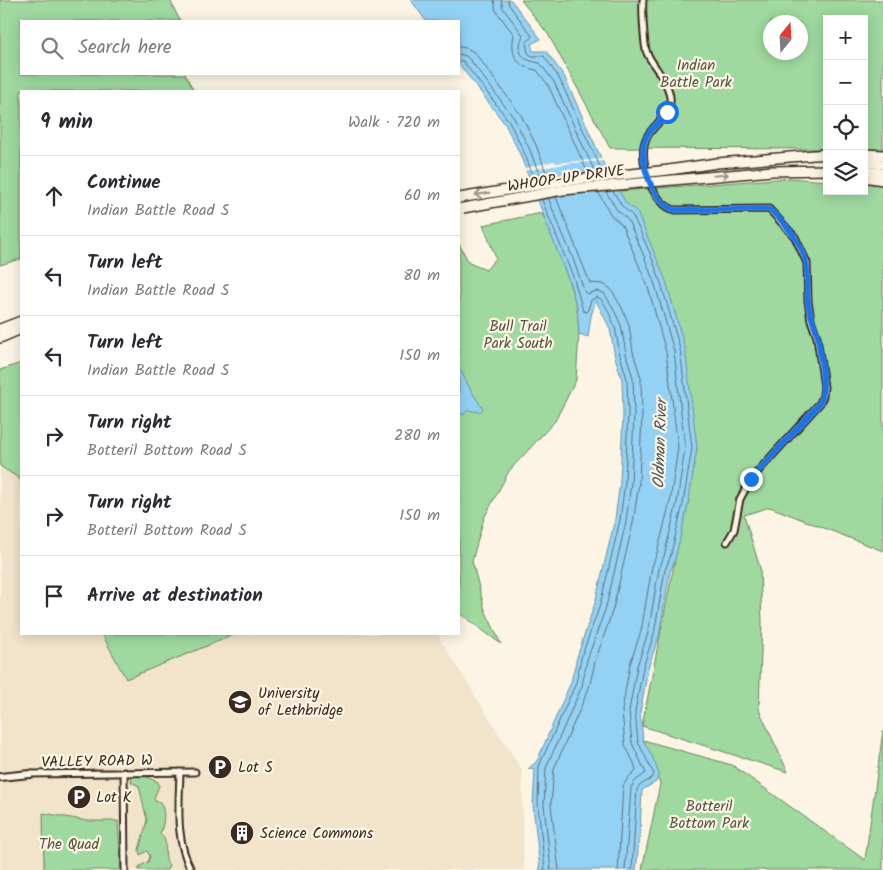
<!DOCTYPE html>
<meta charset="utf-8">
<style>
body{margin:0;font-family:Kalam,sans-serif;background:#f2f2f3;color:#2b2b33}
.controls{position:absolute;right:15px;top:15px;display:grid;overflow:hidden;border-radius:0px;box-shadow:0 2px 12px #0003}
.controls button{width:45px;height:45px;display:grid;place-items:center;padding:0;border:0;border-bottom:1px solid #e1e1e2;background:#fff;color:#2b2b33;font:25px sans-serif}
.compass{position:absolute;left:763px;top:15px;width:45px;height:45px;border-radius:50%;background:#fff;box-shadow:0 2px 12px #0003;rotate:18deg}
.stop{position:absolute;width:15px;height:15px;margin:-11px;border:4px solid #1a73e8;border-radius:50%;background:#fff}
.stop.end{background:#1a73e8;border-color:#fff;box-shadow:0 1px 5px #0008}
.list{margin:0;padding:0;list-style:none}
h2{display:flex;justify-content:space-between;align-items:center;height:65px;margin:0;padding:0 20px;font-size:21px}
h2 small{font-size:16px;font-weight:400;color:#7c7c81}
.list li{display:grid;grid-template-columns:32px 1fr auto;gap:15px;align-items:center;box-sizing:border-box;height:80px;padding:0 20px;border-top:1px solid #e1e1e2}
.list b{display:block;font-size:19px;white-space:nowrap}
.list p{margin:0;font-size:16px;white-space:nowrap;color:#7c7c81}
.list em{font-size:16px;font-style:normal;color:#7c7c81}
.icon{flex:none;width:28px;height:28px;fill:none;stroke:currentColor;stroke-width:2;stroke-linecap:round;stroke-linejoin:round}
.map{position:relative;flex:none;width:883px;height:870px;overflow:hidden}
.search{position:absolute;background:#fff;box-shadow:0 2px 12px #0003;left:20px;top:20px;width:440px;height:55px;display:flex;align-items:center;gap:12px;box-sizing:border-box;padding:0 18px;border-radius:0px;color:#7c7c81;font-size:19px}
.panel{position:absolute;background:#fff;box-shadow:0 2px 12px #0003;left:20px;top:90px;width:440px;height:545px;border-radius:0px}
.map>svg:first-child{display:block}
</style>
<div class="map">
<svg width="883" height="870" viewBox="0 0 883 870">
<rect width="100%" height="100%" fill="#fcf5e5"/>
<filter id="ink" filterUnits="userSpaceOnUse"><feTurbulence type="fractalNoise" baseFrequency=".02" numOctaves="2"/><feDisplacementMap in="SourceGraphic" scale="10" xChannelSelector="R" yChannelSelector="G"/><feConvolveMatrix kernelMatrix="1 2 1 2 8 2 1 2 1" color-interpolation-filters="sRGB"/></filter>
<g filter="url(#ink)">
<!-- built -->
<path fill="#f2e4cb" d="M0,443L21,449V634H437L522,770L524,870H0Z"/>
<!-- green -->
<g fill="#9fd99f" stroke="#6d825e" fill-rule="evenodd">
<path d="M0,0H170L180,21H21V74H185L194,91H21V259L0,265Z"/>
<path d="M521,0H883V149H864V19H827V149L610,148L548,34ZM770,22H800V52H770Z"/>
<path d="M789,178L827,181V191H864V183L883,185V551L770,507L744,515L760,568L762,622L759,710L788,772L642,726L697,448L619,191Z"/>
<path d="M542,213L562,260L577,307L579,334L576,380L555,421L509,471L484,518L472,561L485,610L501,644L459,613V244L469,263L486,270L496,258L483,225Z"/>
<path d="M21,363V482L20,479L0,466V370Z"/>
<path d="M102,634H236L126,679Z"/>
<path d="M883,731V870H642L660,784L643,740L732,765L865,860Z"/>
<path d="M143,775L158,782L159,786L154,798L155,801L160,802C166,811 164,824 160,834C171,842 161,855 169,865L167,870H138L140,866L148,862L150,856L147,851L140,855L139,850L147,820L139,786L131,782L132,776Z"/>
<path d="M43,813L88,821H118L121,870H44Z"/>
</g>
<!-- water -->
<g fill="#94d2f5" stroke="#708f9f">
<path d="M411,0H511L541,39L531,44L533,51H546L564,76L606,169L626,203L637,212L645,231L666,281L685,348L697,448L688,505L675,559L670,572L659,636L648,668L640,713L643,740L652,756L659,774L656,782L642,790L640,831L636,870H540L533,805L535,770L528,769L537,761L571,682L577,657L595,603L615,519L620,482L623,414L622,380L615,357L610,329L596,300L591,316L588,337L579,334L577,307L569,281L519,152L505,124L459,64V21H426Z"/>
<path d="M459,367C466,382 474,396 483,409L480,412L468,410L463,415L459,410Z"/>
</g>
<!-- pier -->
<g fill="#fcf5e5">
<path d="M601,159H605L606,161L572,163L523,171L522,169L554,161L556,163Z"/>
<path d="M609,169L615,179L530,190L527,180Z"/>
</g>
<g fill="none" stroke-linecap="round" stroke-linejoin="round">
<!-- shore -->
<g stroke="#5f6d74" stroke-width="1">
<path d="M494,0L496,11L514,35C510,55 516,67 537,70L548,85L588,173"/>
<path d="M501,0L503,8L523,35C516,53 521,60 540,63L554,82L595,172"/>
<path d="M508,0L509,5L532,36L526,43L528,53L532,56H544L559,78L602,171"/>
<path d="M459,47L467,48L475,53L521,115L536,145L548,178"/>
<path d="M459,54L466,56L471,61L514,118L529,148L541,179"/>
<path d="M459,61H463L466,65L509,121L523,150L535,180"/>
<path d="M613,191L622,206L633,216L650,253L661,283L680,349L692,448L683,504L670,558L665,570L654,634L643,667L635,712L638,742L654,774C651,782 641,782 637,789L632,870"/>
<path d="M598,192L611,215L622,225L648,287L666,352L678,447L670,502L657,553L652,567L641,631L630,664L622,710L625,745L634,763L636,770L628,778L623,786L618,870"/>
<path d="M606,192L617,210L628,220L644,256L655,285L674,351L685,447L677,503L664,556L659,569L648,633L637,666L629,711L632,743L646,773L634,782L631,788L625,870"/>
<path d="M556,197L590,283L603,284L611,289L622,308L629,325L633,352L641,378L642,414L639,483L633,523L613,609L595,662L589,688L554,769L551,805L559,870"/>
<path d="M548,198L572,256L585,293L588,294L596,291L604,293L612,306L621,325L626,354L633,378L634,414L631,483L626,522L606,607L587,660L582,686L546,768L544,805L551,870"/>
<path d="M542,200L574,279L583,311L587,312L591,300L597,297L601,299L607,308L615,327L620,355L627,379L628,414L625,482L620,520L600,605L581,658L576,683L539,766L538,805L545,870"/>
</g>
<!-- minor casing -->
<g stroke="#3b2a1e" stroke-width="9">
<g id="minor">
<path d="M643,0C642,8 644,47 647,53C654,68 668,81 670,97C672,117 652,124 646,139C637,159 653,207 676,210L769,209L795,237L807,263L808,301L811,320L817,337L824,387L823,396L820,403L751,479L740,499L734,530L727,542"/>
<path d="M124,772L125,870"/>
<path d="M180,772C179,806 175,839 191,870"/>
<path d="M30,774L195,772"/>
</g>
</g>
<!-- tertiary casing -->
<g stroke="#3b2a1e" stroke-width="10">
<path id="tertiary" d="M0,777L30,774"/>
</g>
<!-- motorway casing -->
<g stroke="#3b2a1e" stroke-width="12">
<g id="motorway">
<path d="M864,154L883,155"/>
<path d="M864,162L883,164"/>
<path d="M669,170L717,163L827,154"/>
<path d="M864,171L883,173"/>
<path d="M864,177L883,180"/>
<path d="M673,180L772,171L827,170"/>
<path d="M0,329L21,321"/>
<path d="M0,338L21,329"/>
</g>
</g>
<!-- minor -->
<use href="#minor" stroke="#fcf5e5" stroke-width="5"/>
<!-- tertiary -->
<use href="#tertiary" stroke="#fcf5e5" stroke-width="6"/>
<!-- motorway -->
<use href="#motorway" stroke="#fcf5e5" stroke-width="9"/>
<!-- motorway-bridge casing -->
<g stroke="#3b2a1e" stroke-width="12" stroke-linecap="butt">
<g id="motorway-bridge">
<path d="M459,198L563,181L669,170"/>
<path d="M463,208L563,190L673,180"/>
</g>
</g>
<!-- motorway-bridge -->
<use href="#motorway-bridge" stroke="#fcf5e5" stroke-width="9"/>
</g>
<!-- one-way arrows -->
<defs><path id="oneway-shaft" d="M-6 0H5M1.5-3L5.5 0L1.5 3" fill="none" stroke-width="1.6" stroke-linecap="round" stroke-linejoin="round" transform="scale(1.25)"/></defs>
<g stroke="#9c9082">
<use href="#oneway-shaft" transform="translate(721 175) rotate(-5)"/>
<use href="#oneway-shaft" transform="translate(482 194) rotate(171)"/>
</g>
</g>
<g fill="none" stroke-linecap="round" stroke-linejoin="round" filter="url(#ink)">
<!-- route -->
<path stroke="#1a73e8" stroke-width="6" d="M667,112C661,123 649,129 645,140C638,160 653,206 676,210L769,209C784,222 797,236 804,255C810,270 806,285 808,301C809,314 815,325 818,338C820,353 827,391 820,403L751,479"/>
</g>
<!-- icons -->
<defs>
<g id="university-disc" transform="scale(1.25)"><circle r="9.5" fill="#3b2a1e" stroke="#fcf5e5"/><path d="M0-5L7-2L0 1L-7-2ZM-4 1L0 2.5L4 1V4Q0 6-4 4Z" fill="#fff"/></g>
<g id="parking-disc" transform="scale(1.25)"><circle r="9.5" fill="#3b2a1e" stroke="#fcf5e5"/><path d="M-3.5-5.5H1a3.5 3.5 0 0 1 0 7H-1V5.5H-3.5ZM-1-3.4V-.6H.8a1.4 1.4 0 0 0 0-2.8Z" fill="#fff"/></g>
<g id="building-disc" transform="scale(1.25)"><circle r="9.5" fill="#3b2a1e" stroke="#fcf5e5"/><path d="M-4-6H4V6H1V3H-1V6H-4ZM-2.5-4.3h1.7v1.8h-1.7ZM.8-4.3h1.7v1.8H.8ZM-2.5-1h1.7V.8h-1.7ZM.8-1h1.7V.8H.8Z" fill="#fff"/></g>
</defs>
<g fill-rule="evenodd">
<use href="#university-disc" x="240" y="702"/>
<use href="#parking-disc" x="220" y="767"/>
<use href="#parking-disc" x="79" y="797"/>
<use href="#building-disc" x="242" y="833"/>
</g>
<g text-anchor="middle" stroke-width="4.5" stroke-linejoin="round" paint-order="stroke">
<!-- park labels -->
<g font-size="15" fill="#54563e" stroke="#fcf5e5">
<text x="696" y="70">Indian<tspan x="696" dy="17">Battle Park</tspan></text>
<text x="518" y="331">Bull Trail<tspan x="518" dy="17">Park South</tspan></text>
<text x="709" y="811">Botteril<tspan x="709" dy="17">Bottom Park</tspan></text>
<text x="69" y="849">The Quad</text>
</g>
<!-- street labels -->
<g font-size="15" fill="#3b2a1e" stroke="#fcf5e5">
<text transform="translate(566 178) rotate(-8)" y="5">WHOOP-UP DRIVE</text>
<text transform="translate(97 761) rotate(-1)" y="5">VALLEY ROAD W</text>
</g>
<!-- poi labels -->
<g font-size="15" fill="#3b2a1e" stroke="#fcf5e5" text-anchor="start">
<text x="258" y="698">University<tspan x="258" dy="17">of Lethbridge</tspan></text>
<text x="238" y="772">Lot S</text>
<text x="96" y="802">Lot K</text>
<text x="260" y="838">Science Commons</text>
</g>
<!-- water labels -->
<g font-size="16" font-style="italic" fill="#515454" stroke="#fcf5e5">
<text transform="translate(659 444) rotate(-88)" y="6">Oldman River</text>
</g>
</g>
</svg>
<div class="controls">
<button>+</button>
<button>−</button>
<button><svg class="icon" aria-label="locate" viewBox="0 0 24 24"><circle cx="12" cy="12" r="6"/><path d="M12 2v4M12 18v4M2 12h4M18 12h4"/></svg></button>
<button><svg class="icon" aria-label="layers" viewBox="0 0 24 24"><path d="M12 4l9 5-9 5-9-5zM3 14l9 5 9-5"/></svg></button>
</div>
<svg class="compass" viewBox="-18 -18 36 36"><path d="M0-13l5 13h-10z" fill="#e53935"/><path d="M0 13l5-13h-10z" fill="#7c7c81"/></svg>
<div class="stop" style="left:667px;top:112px"></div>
<div class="stop end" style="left:751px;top:479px"></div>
<div class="search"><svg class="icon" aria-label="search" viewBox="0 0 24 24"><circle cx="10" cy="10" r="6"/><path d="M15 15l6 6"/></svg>Search here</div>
<section class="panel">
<h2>9 min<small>Walk · 720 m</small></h2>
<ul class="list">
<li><svg class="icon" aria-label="ahead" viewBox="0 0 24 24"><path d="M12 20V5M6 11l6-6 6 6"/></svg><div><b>Continue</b><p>Indian Battle Road S</p></div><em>60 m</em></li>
<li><svg class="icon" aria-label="left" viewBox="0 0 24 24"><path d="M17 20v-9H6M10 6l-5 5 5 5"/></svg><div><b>Turn left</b><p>Indian Battle Road S</p></div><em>80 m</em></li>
<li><svg class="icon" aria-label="left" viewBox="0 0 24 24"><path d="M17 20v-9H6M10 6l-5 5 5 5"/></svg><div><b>Turn left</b><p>Indian Battle Road S</p></div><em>150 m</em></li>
<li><svg class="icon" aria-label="right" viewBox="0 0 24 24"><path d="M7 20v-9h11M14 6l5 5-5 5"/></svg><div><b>Turn right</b><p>Botteril Bottom Road S</p></div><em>280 m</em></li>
<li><svg class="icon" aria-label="right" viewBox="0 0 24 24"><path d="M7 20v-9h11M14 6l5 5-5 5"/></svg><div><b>Turn right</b><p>Botteril Bottom Road S</p></div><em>150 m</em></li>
<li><svg class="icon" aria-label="arrive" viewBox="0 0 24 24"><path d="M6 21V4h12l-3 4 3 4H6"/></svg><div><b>Arrive at destination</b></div></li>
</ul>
</section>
</div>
